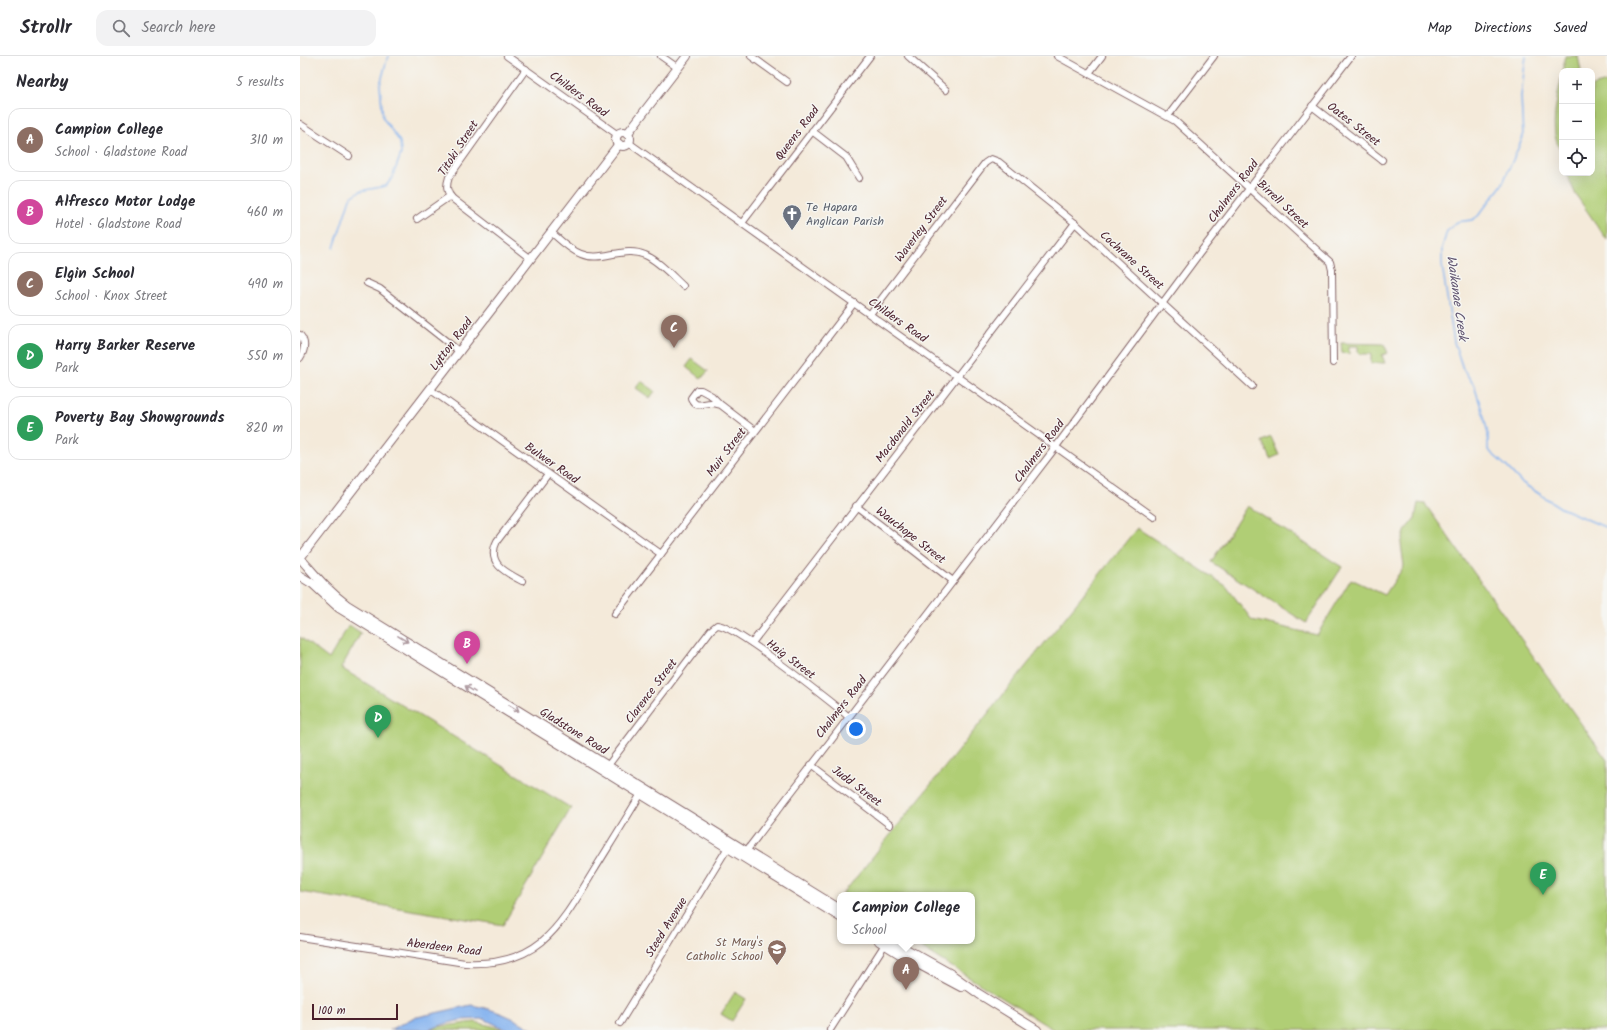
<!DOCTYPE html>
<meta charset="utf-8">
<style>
body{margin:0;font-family:Kalam,sans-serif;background:#f2f2f3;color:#2b2b33}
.controls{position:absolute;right:12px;top:12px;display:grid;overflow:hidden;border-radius:8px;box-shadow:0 4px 16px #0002}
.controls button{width:36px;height:36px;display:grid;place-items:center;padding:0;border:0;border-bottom:1px solid #e1e1e2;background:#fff;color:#2b2b33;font:20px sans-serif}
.scale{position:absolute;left:12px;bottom:10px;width:86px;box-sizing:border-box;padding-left:4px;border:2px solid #4a1f2b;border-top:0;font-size:11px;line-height:14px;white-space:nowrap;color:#4a1f2b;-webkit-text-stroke:3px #f6f6f2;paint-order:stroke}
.you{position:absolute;left:556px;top:673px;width:14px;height:14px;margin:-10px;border:3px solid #fff;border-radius:50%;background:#1a73e8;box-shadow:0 0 0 6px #1a73e833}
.badge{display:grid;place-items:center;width:26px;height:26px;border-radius:50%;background:#db2777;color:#fff;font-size:13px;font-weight:700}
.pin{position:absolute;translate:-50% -33px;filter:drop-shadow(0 1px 2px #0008)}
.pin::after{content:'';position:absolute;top:21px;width:14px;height:12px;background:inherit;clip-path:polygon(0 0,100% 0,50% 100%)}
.popup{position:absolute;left:537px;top:836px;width:138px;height:52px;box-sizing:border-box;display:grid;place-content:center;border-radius:8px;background:#fff;filter:drop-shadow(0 1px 3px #0005);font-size:13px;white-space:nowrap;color:#7c7c81}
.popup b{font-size:15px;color:#2b2b33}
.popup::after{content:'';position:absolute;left:50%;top:100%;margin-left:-8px;border:8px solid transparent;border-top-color:#fff}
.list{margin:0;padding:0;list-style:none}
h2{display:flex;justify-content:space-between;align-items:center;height:52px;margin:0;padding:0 16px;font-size:17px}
h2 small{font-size:13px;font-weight:400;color:#7c7c81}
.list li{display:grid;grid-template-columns:26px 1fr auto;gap:12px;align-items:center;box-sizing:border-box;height:64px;margin:0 8px 8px;padding:0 8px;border:1px solid #e1e1e2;border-radius:12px}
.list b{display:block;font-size:15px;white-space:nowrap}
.list p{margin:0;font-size:13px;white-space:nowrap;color:#7c7c81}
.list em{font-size:13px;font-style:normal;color:#7c7c81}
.icon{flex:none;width:22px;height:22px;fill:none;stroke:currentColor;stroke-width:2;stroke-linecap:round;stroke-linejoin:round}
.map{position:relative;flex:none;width:1307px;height:974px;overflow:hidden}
header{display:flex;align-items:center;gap:24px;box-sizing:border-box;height:56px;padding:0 20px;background:#fff;border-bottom:1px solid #e1e1e2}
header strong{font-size:19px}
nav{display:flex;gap:22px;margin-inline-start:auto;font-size:14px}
.search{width:280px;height:36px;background:#f2f2f3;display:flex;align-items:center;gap:10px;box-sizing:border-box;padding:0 14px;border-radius:12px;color:#7c7c81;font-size:15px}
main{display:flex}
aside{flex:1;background:#fff}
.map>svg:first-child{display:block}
</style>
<header>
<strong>Strollr</strong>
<div class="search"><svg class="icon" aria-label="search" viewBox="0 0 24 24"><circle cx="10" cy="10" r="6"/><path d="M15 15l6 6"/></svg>Search here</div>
<nav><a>Map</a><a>Directions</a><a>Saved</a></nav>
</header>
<main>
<aside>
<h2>Nearby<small>5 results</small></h2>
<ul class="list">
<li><span class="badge" style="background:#8d6e63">A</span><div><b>Campion College</b><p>School · Gladstone Road</p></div><em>310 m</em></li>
<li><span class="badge" style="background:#d1479c">B</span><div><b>Alfresco Motor Lodge</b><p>Hotel · Gladstone Road</p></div><em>460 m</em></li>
<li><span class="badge" style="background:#8d6e63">C</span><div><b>Elgin School</b><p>School · Knox Street</p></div><em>490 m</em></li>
<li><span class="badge" style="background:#2e9e5b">D</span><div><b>Harry Barker Reserve</b><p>Park</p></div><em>550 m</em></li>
<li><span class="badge" style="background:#2e9e5b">E</span><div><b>Poverty Bay Showgrounds</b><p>Park</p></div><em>820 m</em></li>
</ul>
</aside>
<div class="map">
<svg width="1307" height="974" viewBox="0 0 1307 974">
<rect width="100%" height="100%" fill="#f6f6f2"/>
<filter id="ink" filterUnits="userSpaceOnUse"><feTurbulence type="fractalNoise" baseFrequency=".025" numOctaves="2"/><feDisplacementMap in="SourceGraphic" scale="8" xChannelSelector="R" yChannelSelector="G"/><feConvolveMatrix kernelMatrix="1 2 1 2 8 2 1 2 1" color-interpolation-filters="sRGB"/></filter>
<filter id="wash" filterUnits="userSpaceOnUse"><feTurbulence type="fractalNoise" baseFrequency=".012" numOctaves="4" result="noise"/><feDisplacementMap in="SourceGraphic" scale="16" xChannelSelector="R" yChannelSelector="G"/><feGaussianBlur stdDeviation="0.9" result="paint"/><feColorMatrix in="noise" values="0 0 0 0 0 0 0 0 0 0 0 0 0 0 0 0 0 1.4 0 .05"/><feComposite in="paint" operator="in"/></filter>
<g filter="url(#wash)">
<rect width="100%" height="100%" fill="#f4eada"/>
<!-- green -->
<g fill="#b0ce75" stroke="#7d7650">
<path d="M1265,0H1278L1281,15H1263Z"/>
<path d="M1262,19V95C1247,79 1258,39 1262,19Z"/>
<path d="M1307,26V184L1276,139L1266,117H1292V30Z"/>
<path d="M1041,287L1084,288L1088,297L1082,299L1085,307H1071V298H1061L1058,296V290H1049V298L1042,297Z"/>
<path d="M392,303L408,315L401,323L386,311Z"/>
<path d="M341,325L355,335L350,342L336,332Z"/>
<path d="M971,381L979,399L970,403L962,385Z"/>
<path d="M1118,447L1125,448L1307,704V974H754L610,885H672V839H542L837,472L926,530L952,564L1017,579L1051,523L1085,539L1104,510L1101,488L1106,473L1115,462Z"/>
<path d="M947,450L1042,511L1006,567L911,506Z"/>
<path d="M49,569L61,577L41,612L271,752L203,869L0,836V581L29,603Z"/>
<path d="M435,936L446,943L432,965L421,958Z"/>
<path d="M175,966L200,972L203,974H131L137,971Z"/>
</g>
<!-- water -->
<path fill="#85b3ef" stroke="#68698d" d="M171,949C194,953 213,961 233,974H207L184,963L161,964L145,968L128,974H89L113,962Z"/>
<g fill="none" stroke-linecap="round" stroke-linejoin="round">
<!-- stream -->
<g stroke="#85b3ef" stroke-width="1.5">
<path d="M1226,0L1221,40L1223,81L1202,129L1178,160L1172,164L1157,166L1147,175L1142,192V209L1154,286L1163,313L1174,329L1184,361L1188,378V394L1206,410L1221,426L1261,452L1307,472"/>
<path d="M34,192L50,142L60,135L86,130L92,122L101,98L100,86L83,62L80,29L88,0"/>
</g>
</g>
</g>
<g filter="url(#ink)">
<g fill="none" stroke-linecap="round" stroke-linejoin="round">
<!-- minor casing -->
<g stroke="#866668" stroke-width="8">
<g id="minor">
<path d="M207,0L318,79"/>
<path d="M361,0L378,12"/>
<path d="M451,0L487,26"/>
<path d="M608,0L646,34"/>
<path d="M757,0L875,65L1030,206L1032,214L1033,307"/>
<path d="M226,13L149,121C146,130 146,136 153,143L231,203"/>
<path d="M789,17L802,0"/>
<path d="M1012,50L1082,104"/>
<path d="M868,60L914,0"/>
<path d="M0,68L49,100"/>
<path d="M512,75L546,101L559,122"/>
<path d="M329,87L854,461"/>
<path d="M117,163L150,140"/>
<path d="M442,167L570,0"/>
<path d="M251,176C260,184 270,194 281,198C301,207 324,189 345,199C359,205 371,219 383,230"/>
<path d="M67,227L80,233L160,296"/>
<path d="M570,258L685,107L691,103L699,106L775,167L952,330"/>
<path d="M0,279C6,286 5,294 0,302"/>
<path d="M131,334L361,498"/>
<path d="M421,349C417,348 414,347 411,347C402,347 396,353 391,342L397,334H401L412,340L421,349L455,375"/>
<path d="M556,450L653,525"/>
<path d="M222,525C205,516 186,507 197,485L248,418"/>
<path d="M315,558L554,247"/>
<path d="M452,587L775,167"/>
<path d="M511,709L590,769"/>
<path d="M306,712L411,574L417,569C435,569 529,645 548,660"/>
<path d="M444,798L752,396L899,198L1051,0"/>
<path d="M0,881L165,907C238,911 259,872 293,816C309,790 326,763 342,736"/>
<path d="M320,967L430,788"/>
<path d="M530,974L587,885"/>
</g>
</g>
<!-- major casing -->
<g stroke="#866668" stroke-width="10">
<g id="major">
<circle cx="323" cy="83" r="7"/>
<path d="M327,78L387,0"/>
<path d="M0,502C17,521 26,533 47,549L540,853"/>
<path d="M0,502L319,88"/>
<path d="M0,520L13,528L39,552L540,861"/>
<path d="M579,885L603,900L661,931"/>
<path d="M592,885L651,918L679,938L737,974"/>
</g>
</g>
<!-- minor -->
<use href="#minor" stroke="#fff" stroke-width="6"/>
<!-- major -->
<use href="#major" stroke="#fff" stroke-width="8"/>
</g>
<!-- one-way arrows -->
<defs><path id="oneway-shaft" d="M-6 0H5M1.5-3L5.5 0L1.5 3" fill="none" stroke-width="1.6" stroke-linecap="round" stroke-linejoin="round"/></defs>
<g stroke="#ae9aa0">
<use href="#oneway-shaft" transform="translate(103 583) rotate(31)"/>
<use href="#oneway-shaft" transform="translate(170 633) rotate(-148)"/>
<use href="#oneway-shaft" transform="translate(214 652) rotate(32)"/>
</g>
</g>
<!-- icons -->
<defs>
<g id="church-pin" transform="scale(1)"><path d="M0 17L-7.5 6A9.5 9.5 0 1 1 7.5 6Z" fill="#6b7280" stroke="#f6f6f2"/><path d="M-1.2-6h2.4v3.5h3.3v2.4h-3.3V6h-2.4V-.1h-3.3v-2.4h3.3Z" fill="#fff"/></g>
<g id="school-pin" transform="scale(1)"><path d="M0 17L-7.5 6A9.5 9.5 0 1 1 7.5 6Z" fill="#8d6e63" stroke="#f6f6f2"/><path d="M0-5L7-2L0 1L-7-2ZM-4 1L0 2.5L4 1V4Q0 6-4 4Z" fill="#fff"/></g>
</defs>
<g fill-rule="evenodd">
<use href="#church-pin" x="492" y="158"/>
<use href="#school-pin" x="477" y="893"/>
</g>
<g text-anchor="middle" stroke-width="3" stroke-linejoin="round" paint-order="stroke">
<!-- street labels -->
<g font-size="12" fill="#4a1f2b" stroke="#f6f6f2">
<text transform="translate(279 38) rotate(36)" y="4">Childers Road</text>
<text transform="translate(1054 68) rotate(38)" y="4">Oates Street</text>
<text transform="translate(497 77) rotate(-53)" y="4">Queens Road</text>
<text transform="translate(158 92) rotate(-57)" y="4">Titoki Street</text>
<text transform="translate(933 135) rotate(-53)" y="4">Chalmers Road</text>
<text transform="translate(983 148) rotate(43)" y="4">Birrell Street</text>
<text transform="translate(621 173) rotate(-53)" y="4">Waverley Street</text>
<text transform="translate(832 204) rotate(42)" y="4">Cochrane Street</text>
<text transform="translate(598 264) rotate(35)" y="4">Childers Road</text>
<text transform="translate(151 288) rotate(-53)" y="4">Lytton Road</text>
<text transform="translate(605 370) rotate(-52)" y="4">Macdonald Street</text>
<text transform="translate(739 395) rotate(-53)" y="4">Chalmers Road</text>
<text transform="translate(426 396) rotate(-53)" y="4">Muir Street</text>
<text transform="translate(252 407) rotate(35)" y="4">Bulwer Road</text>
<text transform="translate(611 479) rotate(38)" y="4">Wauchope Street</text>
<text transform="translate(491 603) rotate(37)" y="4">Haig Street</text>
<text transform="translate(351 635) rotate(-53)" y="4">Clarence Street</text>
<text transform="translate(541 651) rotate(-52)" y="4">Chalmers Road</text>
<text transform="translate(274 675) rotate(32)" y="4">Gladstone Road</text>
<text transform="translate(557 730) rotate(37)" y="4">Judd Street</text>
<text transform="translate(366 871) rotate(-58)" y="4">Steed Avenue</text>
<text transform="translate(144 891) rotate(7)" y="4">Aberdeen Road</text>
</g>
<!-- worship labels -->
<g font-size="12" fill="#5b616d" stroke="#f6f6f2" text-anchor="start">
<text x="506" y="155">Te Hapara<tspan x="506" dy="14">Anglican Parish</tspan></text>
</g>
<!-- education labels -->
<g font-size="12" fill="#785e54" stroke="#f6f6f2" text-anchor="end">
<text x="463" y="890">St Mary's<tspan x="463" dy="14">Catholic School</tspan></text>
</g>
<!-- water labels -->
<g font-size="13" font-style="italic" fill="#5f5370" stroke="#f6f6f2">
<text transform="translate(1158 242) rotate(82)" y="5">Waikanae Creek</text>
</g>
</g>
</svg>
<div class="controls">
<button>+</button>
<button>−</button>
<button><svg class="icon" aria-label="locate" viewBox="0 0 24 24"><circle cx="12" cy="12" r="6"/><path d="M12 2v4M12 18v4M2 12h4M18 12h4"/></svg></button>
</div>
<div class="scale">100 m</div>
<div class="you"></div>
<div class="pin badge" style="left:606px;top:934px;background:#8d6e63">A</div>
<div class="popup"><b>Campion College</b>School</div>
<div class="pin badge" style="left:167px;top:608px;background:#d1479c">B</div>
<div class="pin badge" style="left:374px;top:292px;background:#8d6e63">C</div>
<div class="pin badge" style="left:78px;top:682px;background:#2e9e5b">D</div>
<div class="pin badge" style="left:1243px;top:839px;background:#2e9e5b">E</div>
</div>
</main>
